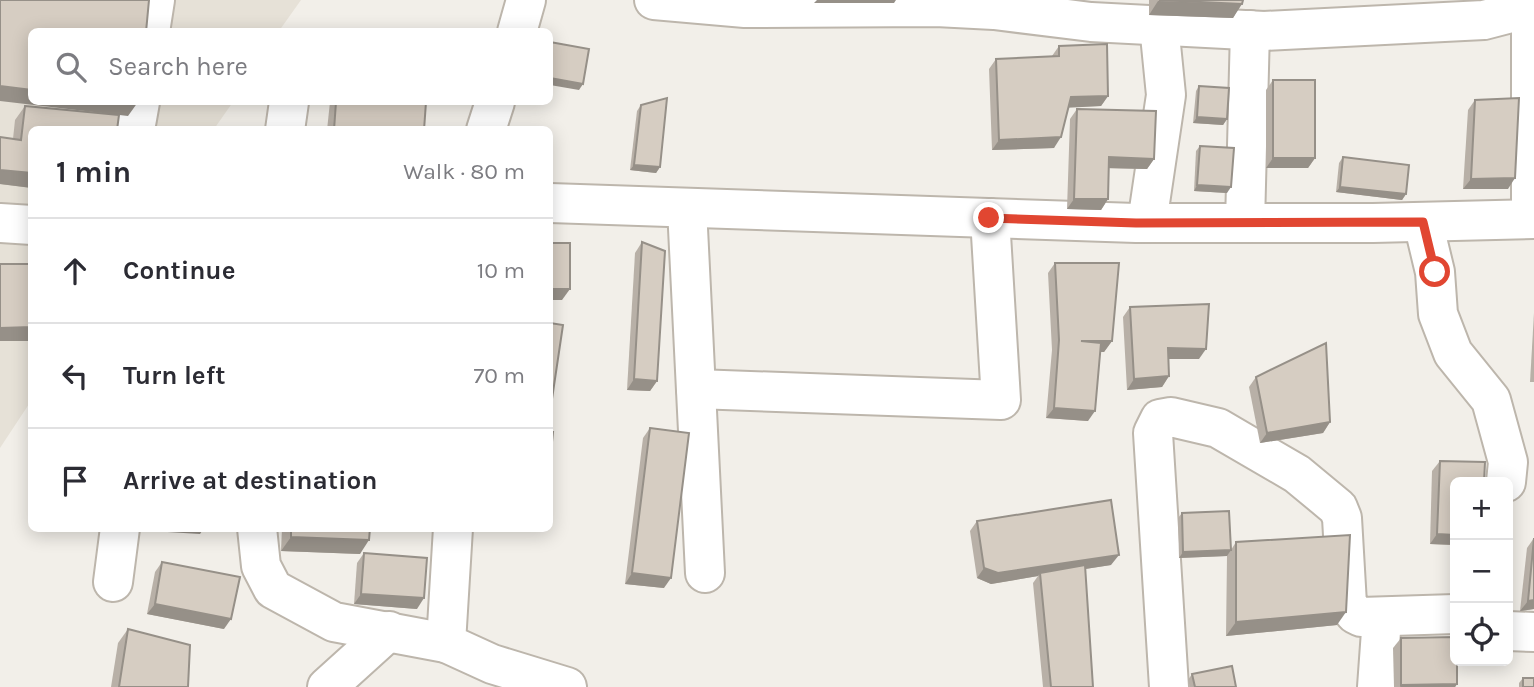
<!DOCTYPE html>
<meta charset="utf-8">
<style>
body{margin:0;font-family:Karla,sans-serif;background:#f7f7f7;color:#2b2b33}
.controls{position:absolute;right:21px;bottom:21px;display:grid;overflow:hidden;border-radius:10px;box-shadow:0 4px 18px #0003}
.controls button{width:63px;height:63px;display:grid;place-items:center;padding:0;border:0;border-bottom:2px solid #e1e1e2;background:#fff;color:#2b2b33;font:35px sans-serif}
.stop{position:absolute;width:21px;height:21px;margin:-16px;border:5px solid #e14631;border-radius:50%;background:#fff}
.stop.end{background:#e14631;border-color:#fff;box-shadow:0 2px 7px #0008}
.list{margin:0;padding:0;list-style:none}
h2{display:flex;justify-content:space-between;align-items:center;height:91px;margin:0;padding:0 28px;font-size:30px}
h2 small{font-size:23px;font-weight:400;color:#7c7c81}
.list li{display:grid;grid-template-columns:46px 1fr auto;gap:21px;align-items:center;box-sizing:border-box;height:105px;padding:0 28px;border-top:2px solid #e1e1e2}
.list b{display:block;font-size:26px;white-space:nowrap}
.list em{font-size:23px;font-style:normal;color:#7c7c81}
.icon{flex:none;width:38px;height:38px;fill:none;stroke:currentColor;stroke-width:2;stroke-linecap:round;stroke-linejoin:round}
.map{position:relative;flex:none;width:1534px;height:687px;overflow:hidden}
.search{position:absolute;background:#fff;box-shadow:0 4px 18px #0003;left:28px;top:28px;width:525px;height:77px;display:flex;align-items:center;gap:18px;box-sizing:border-box;padding:0 24px;border-radius:10px;color:#7c7c81;font-size:26px}
.panel{position:absolute;background:#fff;box-shadow:0 4px 18px #0003;left:28px;top:126px;width:525px;height:406px;border-radius:10px}
.map>svg:first-child{display:block}
</style>
<div class="map">
<svg width="1534" height="687" viewBox="0 0 1534 687">
<rect width="100%" height="100%" fill="#f2efe9"/>
<!-- residential -->
<path fill="#e6e1d7" d="M0,0H301L279,31L32,32V102H233L214,129L32,130L31,401L0,448Z"/>
<g fill="none" stroke-linecap="round" stroke-linejoin="round">
<!-- minor casing -->
<g stroke="#bdb6ac" stroke-width="42">
<g id="minor">
<path d="M654,0L745,8L936,7L994,10L1091,22L1264,31L1484,20L1534,7"/>
<path d="M1531,8V219"/>
<path d="M150,32L155,0"/>
<path d="M517,32L526,0"/>
<path d="M135,130L140,102"/>
<path d="M285,130L289,102"/>
<path d="M486,130L495,102"/>
<path d="M550,203L1136,223H1373L1534,219"/>
<path d="M687,208L705,573"/>
<path d="M1423,222L1435,272L1438,314L1453,353L1491,400L1508,462L1506,482"/>
<path d="M0,223L32,225"/>
<path d="M1147,223L1166,95L1159,25"/>
<path d="M1245,223L1250,30"/>
<path d="M696,389L1001,400L990,218"/>
<path d="M257,528L261,566L273,589L334,622L446,643"/>
<path d="M453,528L446,643L492,664L567,687"/>
<path d="M113,582L120,528"/>
<path d="M1508,631L1534,632"/>
<path d="M327,687L389,631"/>
<path d="M1169,687L1153,433L1160,419L1171,417L1218,428L1297,474L1338,508L1342,518L1347,604L1355,614L1361,617L1455,614"/>
<path d="M1377,687L1382,617"/>
</g>
</g>
<!-- minor -->
<use href="#minor" stroke="#fff" stroke-width="38"/>
</g>
<!-- wall -->
<g fill="#b8b0a7">
<path d="M1149,0H1243L1233,18L1149,15Z"/>
<path d="M1059,46L1108,96L1101,106L1068,107L1054,148L992,150L989,69L996,59L1052,56Z"/>
<path d="M1273,80L1315,158L1308,168H1266V90Z"/>
<path d="M1199,86L1227,119L1223,125L1193,123L1196,91Z"/>
<path d="M1475,100L1508,189H1463L1468,110Z"/>
<path d="M330,102H426L424,130H327Z"/>
<path d="M641,105L660,167L656,173L630,170L637,111Z"/>
<path d="M25,106L32,130V188L0,184L13,139L15,120Z"/>
<path d="M1077,109L1154,159L1147,169L1109,168L1108,199L1101,210L1067,209L1070,119Z"/>
<path d="M1200,146L1227,193L1194,191L1196,151Z"/>
<path d="M1343,157L1406,194L1402,200L1336,192L1339,163Z"/>
<path d="M642,242L657,381L650,391L627,390L635,253Z"/>
<path d="M1055,263L1112,341L1104,352H1100L1088,421L1046,418L1052,350L1048,273Z"/>
<path d="M1130,307L1199,359H1168L1169,376L1162,387L1127,390L1123,317Z"/>
<path d="M1534,313V382H1530Z"/>
<path d="M1256,377L1330,422L1323,433L1260,443L1249,387Z"/>
<path d="M650,428L664,588L625,584L643,438Z"/>
<path d="M1440,461L1455,482V545L1430,544L1432,471Z"/>
<path d="M1182,513L1231,550L1236,542L1337,625L1226,636L1227,556L1179,558L1178,518Z"/>
<path d="M977,521L1111,565L1085,569L1093,687H1043L1033,583L1038,576L991,584L977,578L970,531Z"/>
<path d="M282,528H370L360,554L281,551Z"/>
<path d="M1534,538V609L1520,611L1527,548Z"/>
<path d="M364,553L417,609L354,604L357,563Z"/>
<path d="M162,562L224,629L147,614L155,572Z"/>
<path d="M128,629L188,687H111L118,643Z"/>
<path d="M1401,638L1457,684L1455,687H1394L1393,648Z"/>
<path d="M1192,674L1236,687H1190L1188,680Z"/>
<path d="M1523,678L1534,687H1519V683Z"/>
</g>
<!-- shaded-wall -->
<g fill="#969088">
<path d="M817,0H896L894,3H814Z"/>
<path d="M1158,1L1242,4L1233,18L1149,15Z"/>
<path d="M550,78L583,84L579,90L550,85Z"/>
<path d="M0,86L32,90V102H138L128,116L0,101Z"/>
<path d="M1108,96L1101,106L1063,108L1071,97Z"/>
<path d="M1197,117L1227,119L1223,125L1193,123Z"/>
<path d="M1061,137L1054,148L992,150L999,140Z"/>
<path d="M1109,157L1154,159L1147,169L1102,168Z"/>
<path d="M1273,158H1315L1308,168H1266Z"/>
<path d="M634,165L660,167L656,173L630,170Z"/>
<path d="M0,170L32,173V188L0,184Z"/>
<path d="M1515,178L1508,189H1463L1471,179Z"/>
<path d="M1197,185L1231,187L1227,193L1194,191Z"/>
<path d="M1340,187L1406,194L1402,200L1336,192Z"/>
<path d="M1074,199H1108L1101,210L1067,209Z"/>
<path d="M550,289H570L562,300H550Z"/>
<path d="M32,327V341H0V328Z"/>
<path d="M1081,341H1112L1104,352L1074,351Z"/>
<path d="M1168,348L1206,349L1199,359H1161Z"/>
<path d="M1169,376L1162,387L1127,390L1134,379Z"/>
<path d="M634,379L657,381L650,391L627,390Z"/>
<path d="M1054,408L1095,411L1088,421L1046,418Z"/>
<path d="M1330,422L1323,433L1260,443L1267,433Z"/>
<path d="M153,528H204L200,534L151,531Z"/>
<path d="M1437,534L1455,535V545L1430,544Z"/>
<path d="M291,537L369,540L360,554L281,551Z"/>
<path d="M1231,550L1227,556L1179,558L1183,552Z"/>
<path d="M1119,555L1111,565L1040,576V573L1038,576L991,584L977,578L984,568Z"/>
<path d="M632,573L671,578L664,588L625,584Z"/>
<path d="M361,594L424,598L417,609L354,604Z"/>
<path d="M1534,600V609L1520,611L1528,601Z"/>
<path d="M155,604L231,619L224,629L147,614Z"/>
<path d="M1346,612L1337,625L1226,636L1236,622Z"/>
<path d="M1457,684L1455,687H1400L1401,685Z"/>
</g>
<!-- building -->
<g fill="#d6cdc2" stroke="#969088" stroke-width="2">
<path d="M0,0H149L146,32H32V90L0,86Z"/>
<path d="M1159,0H1243L1242,4Z"/>
<path d="M550,42L589,49L583,84L550,78Z"/>
<path d="M1107,44L1108,96L1071,97L1061,137L999,140L996,59L1059,56V46Z"/>
<rect x="1273" y="80" width="42" height="78"/>
<path d="M1199,86L1229,88L1227,119L1197,117Z"/>
<path d="M667,98L660,167L634,165L641,105Z"/>
<path d="M1519,98L1515,178L1471,179L1475,100Z"/>
<path d="M336,102H426L424,130H334Z"/>
<path d="M25,106L119,115L117,130H32V173L0,170V137L21,140Z"/>
<path d="M1077,109L1156,111L1154,159L1109,157L1108,199H1074Z"/>
<path d="M1200,146L1234,148L1231,187L1197,185Z"/>
<path d="M1343,157L1409,165L1406,194L1340,187Z"/>
<path d="M642,242L665,251L657,381L634,379Z"/>
<rect x="550" y="243" width="20" height="46"/>
<path d="M1055,263H1119L1112,341H1081L1101,343L1095,411L1054,408L1059,340Z"/>
<path d="M0,264H32V327L0,328Z"/>
<path d="M1209,304L1206,349L1168,348L1169,376L1134,379L1130,307Z"/>
<path d="M550,323L563,325L552,399L550,398Z"/>
<path d="M1326,343L1330,422L1267,433L1256,377Z"/>
<path d="M650,428L689,433L671,578L632,573Z"/>
<path d="M550,432H553L550,462Z"/>
<path d="M1440,461L1485,462L1484,482H1455V535L1437,534Z"/>
<path d="M1111,500L1119,555L998,573L984,568L977,521Z"/>
<path d="M1229,511L1231,550L1183,552L1182,513Z"/>
<path d="M291,528H370L369,540L291,537Z"/>
<path d="M1350,535L1346,612L1236,622V542Z"/>
<path d="M1534,538V600L1528,601Z"/>
<path d="M364,553L427,558L424,598L361,594Z"/>
<path d="M162,562L240,577L231,619L155,604Z"/>
<path d="M1085,565L1093,687H1051L1040,573Z"/>
<path d="M128,629L190,645L188,687H119Z"/>
<path d="M1455,637V661H1457V684L1401,685V638Z"/>
<path d="M1232,666L1236,687H1195L1192,674Z"/>
<rect x="1523" y="678" width="11" height="9"/>
</g>
<g fill="none" stroke-linecap="round" stroke-linejoin="round">
<!-- route -->
<path stroke="#e14631" stroke-width="9" d="M989,218L1136,223L1423,222L1435,272"/>
</g>
</svg>
<div class="controls">
<button>+</button>
<button>−</button>
<button><svg class="icon" aria-label="locate" viewBox="0 0 24 24"><circle cx="12" cy="12" r="6"/><path d="M12 2v4M12 18v4M2 12h4M18 12h4"/></svg></button>
</div>
<div class="stop" style="left:1435px;top:272px"></div>
<div class="stop end" style="left:989px;top:218px"></div>
<div class="search"><svg class="icon" aria-label="search" viewBox="0 0 24 24"><circle cx="10" cy="10" r="6"/><path d="M15 15l6 6"/></svg>Search here</div>
<section class="panel">
<h2>1 min<small>Walk · 80 m</small></h2>
<ul class="list">
<li><svg class="icon" aria-label="ahead" viewBox="0 0 24 24"><path d="M12 20V5M6 11l6-6 6 6"/></svg><div><b>Continue</b></div><em>10 m</em></li>
<li><svg class="icon" aria-label="left" viewBox="0 0 24 24"><path d="M17 20v-9H6M10 6l-5 5 5 5"/></svg><div><b>Turn left</b></div><em>70 m</em></li>
<li><svg class="icon" aria-label="arrive" viewBox="0 0 24 24"><path d="M6 21V4h12l-3 4 3 4H6"/></svg><div><b>Arrive at destination</b></div></li>
</ul>
</section>
</div>
